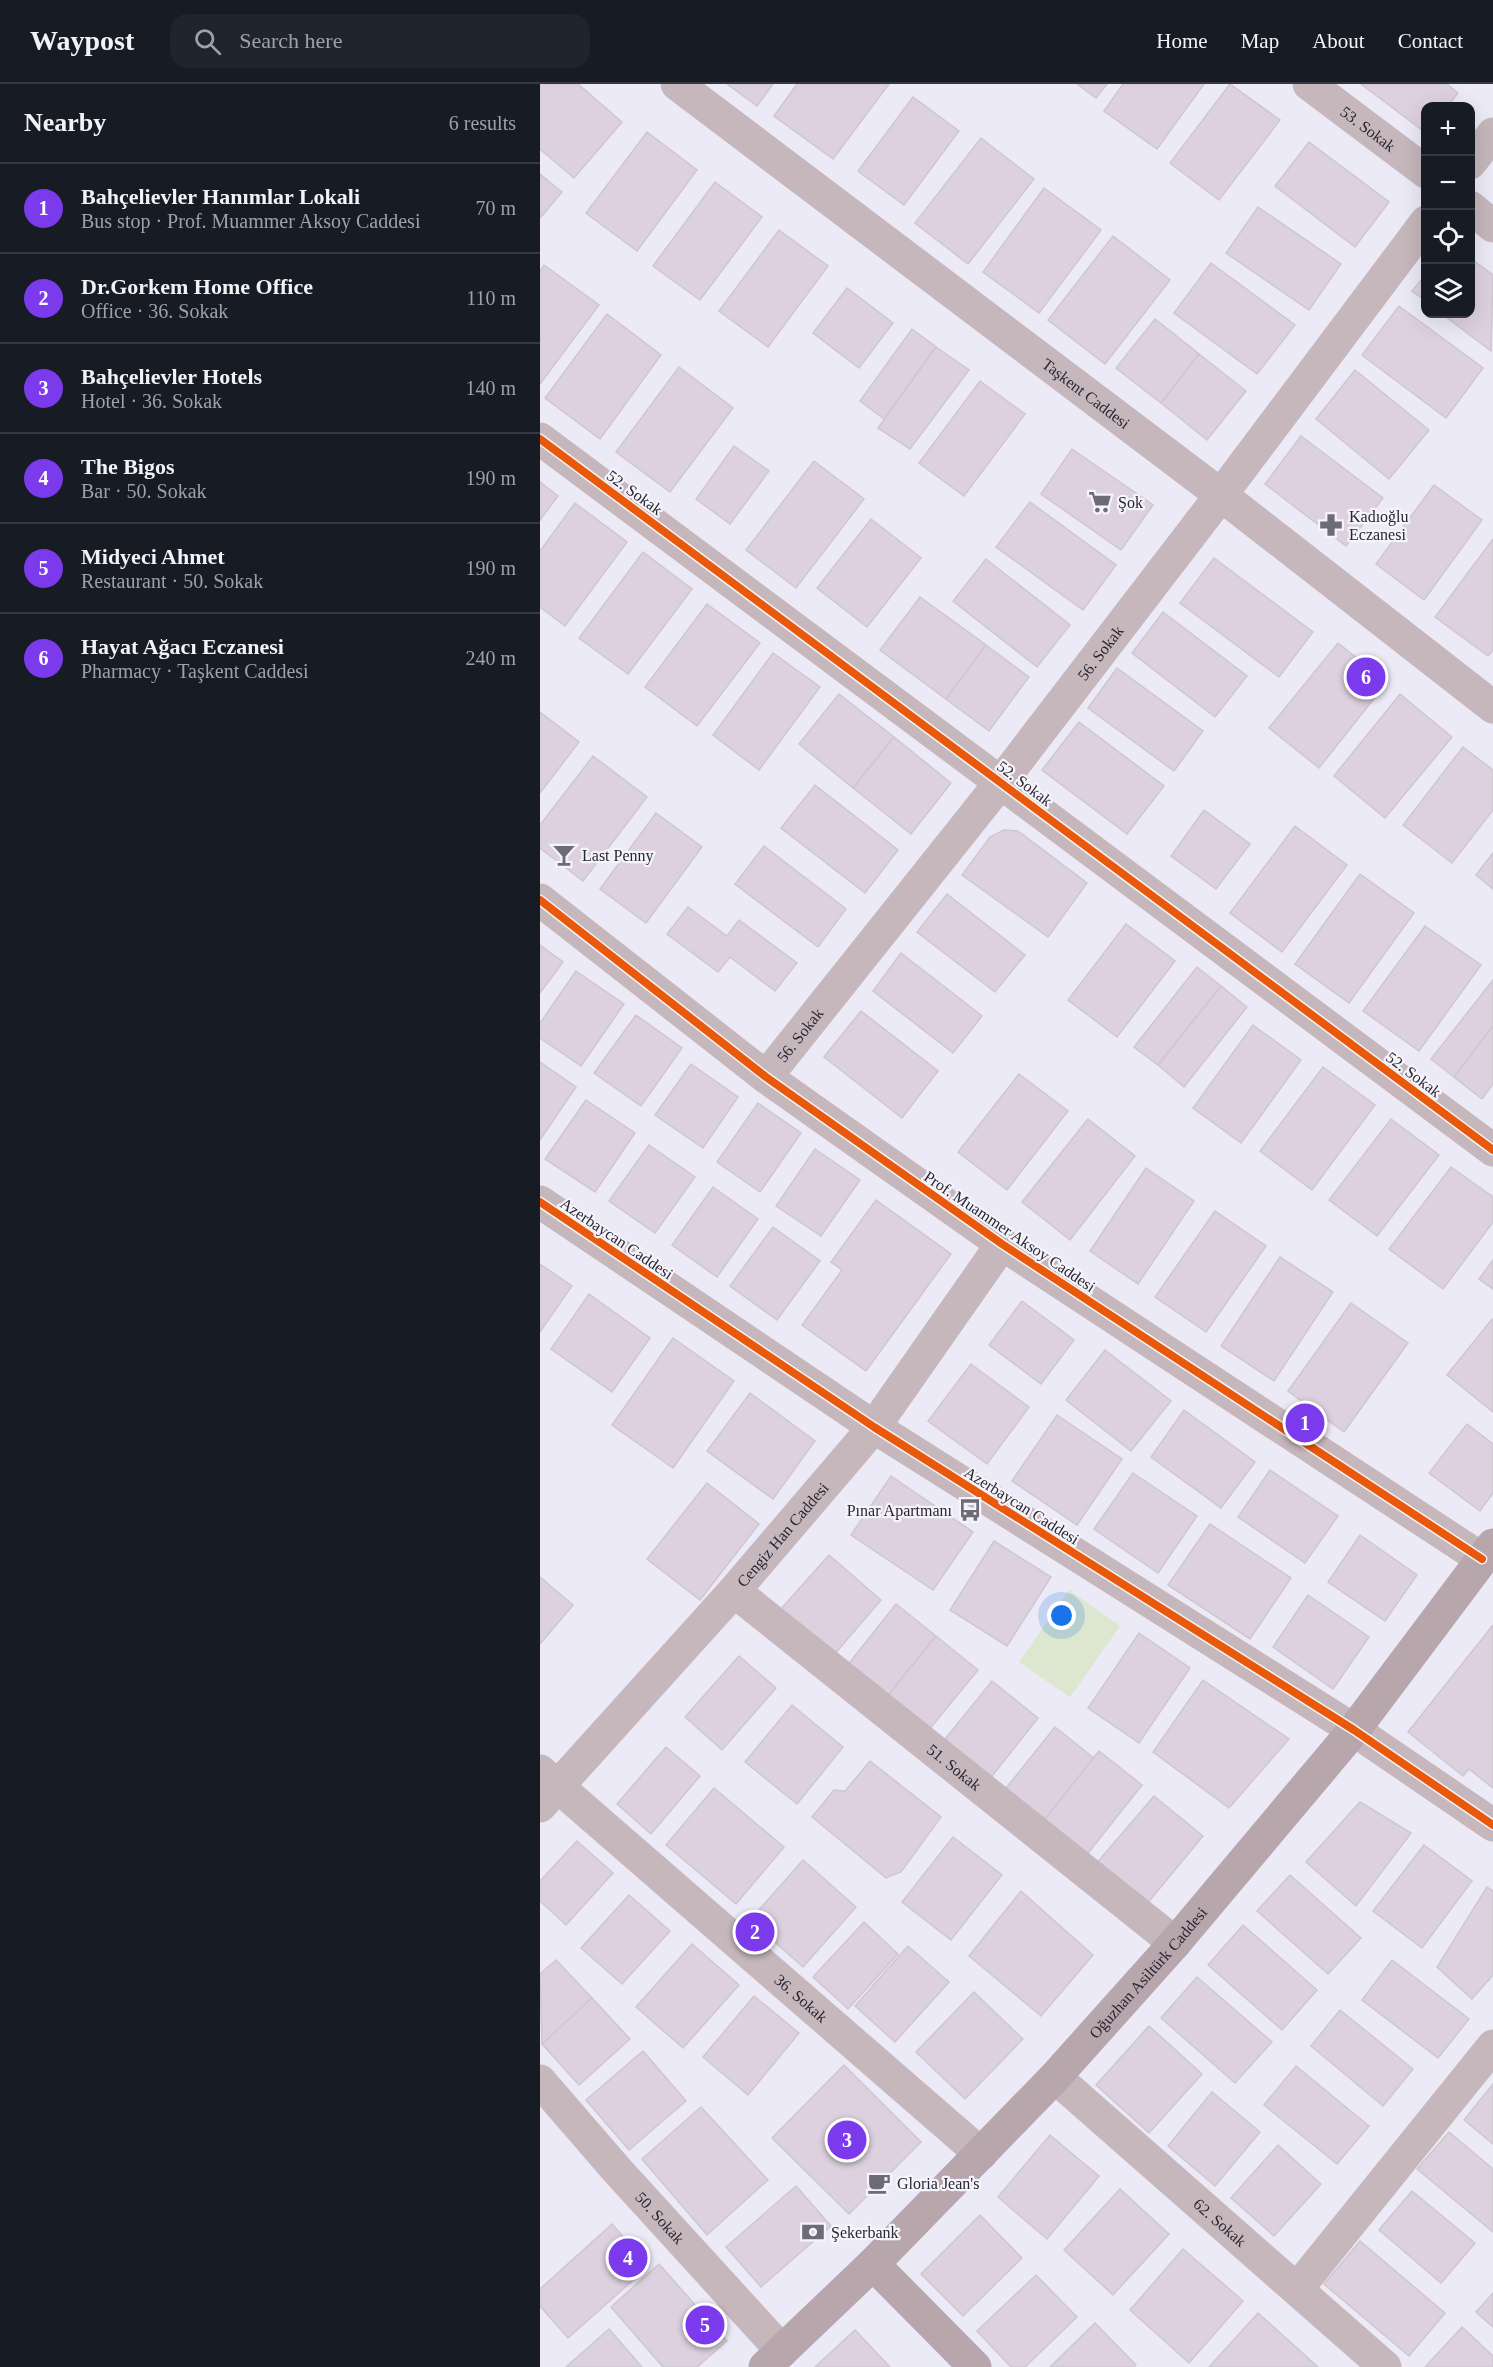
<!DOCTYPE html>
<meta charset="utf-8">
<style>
body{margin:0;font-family:Georgia,serif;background:#20242c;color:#f1f3f6}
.controls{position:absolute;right:18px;top:18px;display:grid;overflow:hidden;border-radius:12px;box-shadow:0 6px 24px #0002}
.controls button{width:54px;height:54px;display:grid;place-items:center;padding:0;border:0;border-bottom:2px solid #363941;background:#171b24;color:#f1f3f6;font:30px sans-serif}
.you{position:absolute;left:522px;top:1532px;width:21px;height:21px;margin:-15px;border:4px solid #fff;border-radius:50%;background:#1a73e8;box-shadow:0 0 0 9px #1a73e833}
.badge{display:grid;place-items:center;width:39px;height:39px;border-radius:50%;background:#7c3aed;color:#fff;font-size:20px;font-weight:700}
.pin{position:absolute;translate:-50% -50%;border:3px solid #fff;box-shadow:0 2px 6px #0006}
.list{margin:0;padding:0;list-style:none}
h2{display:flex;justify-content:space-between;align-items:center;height:78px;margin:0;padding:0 24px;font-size:26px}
h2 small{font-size:20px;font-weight:400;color:#9ea1a6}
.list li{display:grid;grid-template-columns:39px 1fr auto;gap:18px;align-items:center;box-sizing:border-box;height:90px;padding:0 24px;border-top:2px solid #363941}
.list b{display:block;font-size:22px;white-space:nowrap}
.list p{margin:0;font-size:20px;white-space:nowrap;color:#9ea1a6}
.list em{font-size:20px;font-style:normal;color:#9ea1a6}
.icon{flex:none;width:33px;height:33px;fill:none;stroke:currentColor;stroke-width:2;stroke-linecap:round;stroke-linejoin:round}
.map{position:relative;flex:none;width:953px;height:2283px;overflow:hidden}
header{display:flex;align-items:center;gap:36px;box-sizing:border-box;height:84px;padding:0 30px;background:#171b24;border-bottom:2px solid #363941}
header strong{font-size:28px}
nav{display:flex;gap:33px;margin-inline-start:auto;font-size:21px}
.search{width:420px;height:54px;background:#20242c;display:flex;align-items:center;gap:15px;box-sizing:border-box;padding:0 21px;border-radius:18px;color:#9ea1a6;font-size:22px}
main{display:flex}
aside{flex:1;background:#171b24}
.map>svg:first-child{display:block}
</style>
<header>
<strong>Waypost</strong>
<div class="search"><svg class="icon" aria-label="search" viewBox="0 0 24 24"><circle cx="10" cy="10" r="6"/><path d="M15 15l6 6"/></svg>Search here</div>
<nav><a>Home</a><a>Map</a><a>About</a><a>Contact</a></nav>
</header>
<main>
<aside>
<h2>Nearby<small>6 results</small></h2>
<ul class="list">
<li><span class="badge">1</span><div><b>Bahçelievler Hanımlar Lokali</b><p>Bus stop · Prof. Muammer Aksoy Caddesi</p></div><em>70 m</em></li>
<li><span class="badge">2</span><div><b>Dr.Gorkem Home Office</b><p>Office · 36. Sokak</p></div><em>110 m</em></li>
<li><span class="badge">3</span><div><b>Bahçelievler Hotels</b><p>Hotel · 36. Sokak</p></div><em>140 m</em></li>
<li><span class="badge">4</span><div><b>The Bigos</b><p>Bar · 50. Sokak</p></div><em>190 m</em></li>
<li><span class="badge">5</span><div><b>Midyeci Ahmet</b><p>Restaurant · 50. Sokak</p></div><em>190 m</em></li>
<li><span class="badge">6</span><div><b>Hayat Ağacı Eczanesi</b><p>Pharmacy · Taşkent Caddesi</p></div><em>240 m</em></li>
</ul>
</aside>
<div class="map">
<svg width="953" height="2283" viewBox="0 0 953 2283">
<rect width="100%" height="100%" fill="#eceaf6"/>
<!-- green -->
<path fill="#dde6ce" d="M529,1506L580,1542L530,1613L479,1578Z"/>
<!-- building -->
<g fill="#ddd1df" stroke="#cec7d1" stroke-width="1.5">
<path d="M0,0H38L82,38L34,94L0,65Z"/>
<path d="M187,0H233L217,22Z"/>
<path d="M257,0H349L293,75L234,32Z"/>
<path d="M537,0H567L556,14Z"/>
<path d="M583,0H664L617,65L564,27Z"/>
<path d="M690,0L740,36L679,116L630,79Z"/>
<path d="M821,0H907L918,9L908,22H886V49Z"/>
<path d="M373,13L419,47L364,121L318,87Z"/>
<path d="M107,48L157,86L97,167L46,129Z"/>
<path d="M441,54L494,95L428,180L375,139Z"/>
<path d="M769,58L849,118L815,163L735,102Z"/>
<path d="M0,90L22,108L0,134Z"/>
<path d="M175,98L222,133L160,216L113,182Z"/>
<path d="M504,104L561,146L499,229L443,188Z"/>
<path d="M718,123L801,180L769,226L686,169Z"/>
<path d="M239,146L288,182L228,263L179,227Z"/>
<path d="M573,152L630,196L565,280L508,236Z"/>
<path d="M930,174L953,191L951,267L902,230H930Z"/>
<path d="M671,179L755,241L717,290L634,229Z"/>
<path d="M4,181L59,221L0,300V187Z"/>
<path d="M886,190V217L872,207Z"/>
<path d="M307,204L353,239L319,284L273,249Z"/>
<path d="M859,222L943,284L906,334L822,271Z"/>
<path d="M67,230L121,271L60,355L5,314Z"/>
<path d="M615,235L659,270L621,319L576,284Z"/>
<path d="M372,245L396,263L344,335L320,317Z"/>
<path d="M396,263L429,286L370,365L338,344Z"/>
<path d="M659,270L706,307L667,356L621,319Z"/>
<path d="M139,283L193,324L130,408L76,368Z"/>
<path d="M815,286L889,346L849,395L776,335Z"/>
<path d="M440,297L485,330L424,412L379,379Z"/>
<path d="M761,352L843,414L806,462L725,400Z"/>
<path d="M194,362L229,387L190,440L156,415Z"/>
<path d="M532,365L613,421L581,466L501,410Z"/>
<path d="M274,377L324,415L256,504L206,466Z"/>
<path d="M0,398L18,412L0,436Z"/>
<path d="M894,401L942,436L884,516L836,480Z"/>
<path d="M490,418L576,481L543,526L456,463Z"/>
<path d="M35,419L87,458L25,542L0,523V467Z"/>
<path d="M331,435L381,474L327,543L277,504Z"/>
<path d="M953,455V566L948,572L895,533Z"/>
<path d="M103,468L152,505L88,590L39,554Z"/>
<path d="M674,474L773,548L739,593L640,519Z"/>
<path d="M446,475L530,541L497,583L413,517Z"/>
<path d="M380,513L446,561L406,615L340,566Z"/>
<path d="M167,520L220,559L157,642L105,603Z"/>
<path d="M623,528L707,592L675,633L592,569Z"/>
<path d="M798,559L847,598L779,684L729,644Z"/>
<path d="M446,561L489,593L449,647L406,615Z"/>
<path d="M233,569L280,603L219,686L173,651Z"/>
<path d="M577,584L663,647L634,687L548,624Z"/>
<path d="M299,610L354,653L313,704L259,660Z"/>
<path d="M860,610L912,653L845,734L794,692Z"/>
<path d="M0,628L39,658L0,709Z"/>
<path d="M539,638L624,702L587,750L502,686Z"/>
<path d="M354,653L411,699L371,750L313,704Z"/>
<path d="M923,663L953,686V726L912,779L863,741Z"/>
<path d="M53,672L107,713L43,797L0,764V741Z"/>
<path d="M275,701L358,766L325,809L241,744Z"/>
<path d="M664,726L710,760L676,805L631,772Z"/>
<path d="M116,729L162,763L106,839L60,805Z"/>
<path d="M755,742L807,781L742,868L690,829Z"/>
<path d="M464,746L478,747L547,799L508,853L422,791L450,753Z"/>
<path d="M224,762L306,825L278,863L195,800Z"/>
<path d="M953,769V805L936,791Z"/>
<path d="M820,790L874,829L809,919L755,880Z"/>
<path d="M407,810L485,871L455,908L377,848Z"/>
<path d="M148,823L187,852L199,836L257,879L235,907L190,873L178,888L127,850Z"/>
<path d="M586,840L635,877L577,953L528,916Z"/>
<path d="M885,842L941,881L879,967L823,927Z"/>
<path d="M0,861L23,878L0,909Z"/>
<path d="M361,869L442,932L413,969L333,907Z"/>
<path d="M657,883L681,902L618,981L594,963Z"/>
<path d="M36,887L84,920L41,982L0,954V939Z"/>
<path d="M953,896V942L914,993L891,975Z"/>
<path d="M681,902L707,923L644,1003L618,981Z"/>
<path d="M321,927L398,987L362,1034L284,973Z"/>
<path d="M96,931L142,964L101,1022L54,989Z"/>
<path d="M713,941L761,976L701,1059L653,1024Z"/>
<path d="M953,942V1000L942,1015L914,993Z"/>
<path d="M0,978L36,1003L0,1056Z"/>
<path d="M151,980L198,1013L163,1064L115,1031Z"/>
<path d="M783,983L835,1021L772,1106L720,1067Z"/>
<path d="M479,990L528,1027L467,1106L418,1068Z"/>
<path d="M46,1016L95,1049L55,1108L5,1075Z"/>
<path d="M218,1019L261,1049L220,1108L177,1078Z"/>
<path d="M548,1035L595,1072L530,1156L482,1118Z"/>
<path d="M851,1035L899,1071L837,1152L789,1116Z"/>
<path d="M109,1061L155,1093L115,1149L69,1117Z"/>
<path d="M275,1065L320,1096L281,1152L236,1122Z"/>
<path d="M911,1083L953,1113V1138L903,1205L849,1165Z"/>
<path d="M606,1084L654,1117L598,1200L550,1167Z"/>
<path d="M173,1103L218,1135L177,1193L132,1161Z"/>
<path d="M336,1116L411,1170L326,1287L262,1241L302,1186L291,1178Z"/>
<path d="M675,1127L726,1162L666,1248L615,1213Z"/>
<path d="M233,1143L280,1177L237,1236L190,1202Z"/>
<path d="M740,1173L793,1208L734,1297L681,1262Z"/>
<path d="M953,1176V1205L939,1195Z"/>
<path d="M0,1180L32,1202L0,1248Z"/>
<path d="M49,1210L110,1254L72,1308L11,1265Z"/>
<path d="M482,1217L534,1256L501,1300L449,1261Z"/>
<path d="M811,1219L868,1259L804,1348L748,1307Z"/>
<path d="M952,1235L953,1236V1328L907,1291Z"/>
<path d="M133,1254L194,1297L133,1384L72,1341Z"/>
<path d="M565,1266L631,1317L591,1367L526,1316Z"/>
<path d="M431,1280L489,1323L447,1380L388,1337Z"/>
<path d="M210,1309L275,1357L233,1415L167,1367Z"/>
<path d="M644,1326L715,1378L681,1424L611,1373Z"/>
<path d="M517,1331L582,1375L537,1441L472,1397Z"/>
<path d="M927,1340L953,1360V1409L940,1427L889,1389Z"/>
<path d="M730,1386L798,1432L765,1479L698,1433Z"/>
<path d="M593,1389L657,1432L618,1489L554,1445Z"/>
<path d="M351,1392L433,1448L393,1506L311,1451Z"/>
<path d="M167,1399L219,1440L160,1516L107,1475Z"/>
<path d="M670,1440L751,1494L710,1555L628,1501Z"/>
<path d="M820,1451L877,1491L845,1537L788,1498Z"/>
<path d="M454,1457L511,1493L467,1562L410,1526Z"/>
<path d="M289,1471L341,1516L293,1572L240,1526Z"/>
<path d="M0,1493L33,1521L0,1560Z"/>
<path d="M768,1511L829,1553L793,1605L733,1563Z"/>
<path d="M356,1520L396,1552L346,1614L307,1582Z"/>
<path d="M953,1541V1704L929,1685L923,1692L868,1648Z"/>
<path d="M599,1549L650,1584L599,1659L548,1624Z"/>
<path d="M396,1552L438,1586L388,1647L346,1614Z"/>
<path d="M199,1572L236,1604L182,1666L145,1633Z"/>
<path d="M663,1596L749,1655L689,1724L613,1668Z"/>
<path d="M452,1597L498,1634L449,1696L402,1659Z"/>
<path d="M252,1621L303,1663L257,1720L205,1678Z"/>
<path d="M515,1643L554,1674L502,1739L463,1708Z"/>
<path d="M126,1663L160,1692L111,1750L77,1720Z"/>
<path d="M559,1667L602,1701L545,1773L502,1739Z"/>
<path d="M330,1677L401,1733L361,1788L346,1794L272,1733L294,1706L305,1707Z"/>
<path d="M174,1704L244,1763L196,1820L126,1761Z"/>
<path d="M614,1712L663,1752L606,1821L556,1780Z"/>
<path d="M820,1718L871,1749L816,1822L766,1778Z"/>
<path d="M413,1753L462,1791L411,1856L362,1818Z"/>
<path d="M37,1757L73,1789L26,1841L0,1817V1797Z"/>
<path d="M884,1761L932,1797L882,1864L833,1827Z"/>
<path d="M263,1776L316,1823L263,1883L210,1836Z"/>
<path d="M750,1791L821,1854L788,1890L717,1827Z"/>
<path d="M947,1803L953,1807V1891L932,1915L897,1883Z"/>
<path d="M481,1807L553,1871L501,1932L429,1872Z"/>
<path d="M89,1811L130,1847L82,1900L41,1864Z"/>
<path d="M324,1838L358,1870L308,1925L273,1893Z"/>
<path d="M703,1841L777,1906L742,1946L668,1881Z"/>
<path d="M152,1860L199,1901L143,1964L96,1923Z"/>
<path d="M368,1862L409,1898L355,1958L315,1922Z"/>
<path d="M16,1876L52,1914L2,1960L0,1890Z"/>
<path d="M852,1876L929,1935L898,1974L822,1916Z"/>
<path d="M657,1893L732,1958L695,1999L621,1934Z"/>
<path d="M434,1908L483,1955L425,2015L376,1968Z"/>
<path d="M214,1912L259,1949L208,2011L163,1973Z"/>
<path d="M52,1914L90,1955L39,2001L2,1960Z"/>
<path d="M800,1926L873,1985L843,2022L771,1962Z"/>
<path d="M609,1942L662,1990L609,2049L556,2001Z"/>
<path d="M103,1967L146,2017L89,2066L46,2016Z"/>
<path d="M304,1981L381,2058L309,2130L232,2054Z"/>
<path d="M756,1982L829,2042L797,2080L724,2021Z"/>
<path d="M953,2000V2060L924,2036Z"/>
<path d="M672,2008L720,2048L675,2102L628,2062Z"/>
<path d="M161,2023L228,2096L167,2151L102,2075Z"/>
<path d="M909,2048L953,2085V2148L877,2085Z"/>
<path d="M510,2051L559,2092L507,2155L458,2113Z"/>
<path d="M738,2061L781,2100L734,2152L691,2114Z"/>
<path d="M256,2102L291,2142L221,2203L186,2163Z"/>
<path d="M580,2105L629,2150L573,2211L524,2166Z"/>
<path d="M872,2107L935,2159L901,2199L839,2146Z"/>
<path d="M440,2131L482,2174L423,2232L381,2190Z"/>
<path d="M72,2140L109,2182L28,2254L0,2222V2205Z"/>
<path d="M820,2157L905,2229L869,2272L784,2200Z"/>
<path d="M643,2165L703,2217L649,2279L590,2226Z"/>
<path d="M119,2180L187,2257L157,2283H123L71,2223Z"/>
<path d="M496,2191L537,2233L485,2283H471L437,2247Z"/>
<path d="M953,2209V2243L936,2228Z"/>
<path d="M718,2229L778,2283H669Z"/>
<path d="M555,2239L596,2281L594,2283H510Z"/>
<path d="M922,2243L953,2272V2283H885Z"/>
<path d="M69,2245L102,2283H26Z"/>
<path d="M315,2246L350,2283H275Z"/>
</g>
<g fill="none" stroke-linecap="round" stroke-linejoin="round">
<!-- minor -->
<g stroke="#c5b7bc" stroke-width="33">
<path id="s1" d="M137,0L681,411L953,623"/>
<path id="s2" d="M769,0L886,88"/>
<path d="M930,79L953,50"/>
<path d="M930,123L953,142"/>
<path d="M0,355L953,1066"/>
<path d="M0,816L226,993L462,1160L942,1475"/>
<path id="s3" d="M226,993L461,698L681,411L886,138"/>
<path d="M0,1118L334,1343L814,1646L953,1741"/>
<path id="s4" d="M194,1507L635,1859"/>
<path id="s5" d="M0,1687L441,2070"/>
<path id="s6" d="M0,1722L194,1507L334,1343L462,1160"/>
<path id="s7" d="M515,1993L845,2283"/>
<path id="s8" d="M0,1997L76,2085L242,2267"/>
<path d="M757,2205L953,1962"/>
</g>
<!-- major -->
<g stroke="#b7a6ac" stroke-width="33">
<path d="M333,2180L435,2283"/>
<path id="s9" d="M225,2283L333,2180L515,1993L635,1859L814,1646L953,1461"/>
</g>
<!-- cycleway casing -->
<g stroke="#f5f4fa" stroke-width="11">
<g id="cycleway">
<path d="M0,355L953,1066"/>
<path d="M0,816L226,993L462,1160L942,1475"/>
<path d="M0,1118L334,1343L814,1646L953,1741"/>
</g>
</g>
<!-- cycleway -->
<use href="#cycleway" stroke="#e8590c" stroke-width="8"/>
</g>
<!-- icons -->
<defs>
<g id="supermarket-bare" transform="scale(1.8)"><path d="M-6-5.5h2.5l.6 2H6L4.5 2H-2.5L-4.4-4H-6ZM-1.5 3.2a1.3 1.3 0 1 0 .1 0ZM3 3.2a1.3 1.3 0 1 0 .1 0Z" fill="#6d6b77" stroke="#f5f4fa" stroke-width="2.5" paint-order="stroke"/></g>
<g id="pharmacy-bare" transform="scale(1.8)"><path d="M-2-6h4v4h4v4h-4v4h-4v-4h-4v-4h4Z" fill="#6d6b77" stroke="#f5f4fa" stroke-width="2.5" paint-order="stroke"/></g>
<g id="bar-bare" transform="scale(1.8)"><path d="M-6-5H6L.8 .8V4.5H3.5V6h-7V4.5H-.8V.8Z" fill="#6d6b77" stroke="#f5f4fa" stroke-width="2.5" paint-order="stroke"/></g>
<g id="bus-bare" transform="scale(1.8)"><path d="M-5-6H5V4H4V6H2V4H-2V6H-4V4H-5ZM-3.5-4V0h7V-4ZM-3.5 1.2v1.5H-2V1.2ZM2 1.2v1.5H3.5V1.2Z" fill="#6d6b77" stroke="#f5f4fa" stroke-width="2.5" paint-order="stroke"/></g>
<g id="cafe-bare" transform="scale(1.8)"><path d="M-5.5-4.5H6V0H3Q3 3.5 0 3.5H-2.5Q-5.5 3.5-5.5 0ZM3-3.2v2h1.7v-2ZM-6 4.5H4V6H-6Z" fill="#6d6b77" stroke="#f5f4fa" stroke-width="2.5" paint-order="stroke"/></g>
<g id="bank-bare" transform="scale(1.8)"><path d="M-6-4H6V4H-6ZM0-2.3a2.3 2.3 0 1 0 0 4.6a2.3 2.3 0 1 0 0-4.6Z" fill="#6d6b77" stroke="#f5f4fa" stroke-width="2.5" paint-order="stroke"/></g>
</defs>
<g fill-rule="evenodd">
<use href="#supermarket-bare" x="560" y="418"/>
<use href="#pharmacy-bare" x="791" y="441"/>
<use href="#bar-bare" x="24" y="771"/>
<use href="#bus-bare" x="430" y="1426"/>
<use href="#cafe-bare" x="339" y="2099"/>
<use href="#bank-bare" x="273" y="2148"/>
</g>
<g text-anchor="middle" stroke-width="4.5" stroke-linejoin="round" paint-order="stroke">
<!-- street labels -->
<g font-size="16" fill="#292632" stroke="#f5f4fa">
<text dy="6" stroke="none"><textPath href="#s2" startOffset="74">53. Sokak</textPath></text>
<text dy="6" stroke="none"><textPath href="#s1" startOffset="513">Taşkent Caddesi</textPath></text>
<text transform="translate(95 408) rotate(36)" y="6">52. Sokak</text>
<text dy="6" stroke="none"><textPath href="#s3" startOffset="540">56. Sokak</textPath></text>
<text transform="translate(485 699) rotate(37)" y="6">52. Sokak</text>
<text dy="6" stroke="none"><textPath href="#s3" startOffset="54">56. Sokak</textPath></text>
<text transform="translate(874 990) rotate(37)" y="6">52. Sokak</text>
<text transform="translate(470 1147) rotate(34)" y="6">Prof. Muammer Aksoy Caddesi</text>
<text transform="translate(77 1154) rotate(34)" y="6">Azerbaycan Caddesi</text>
<text transform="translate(482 1421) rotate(32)" y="6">Azerbaycan Caddesi</text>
<text dy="6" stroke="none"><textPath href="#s6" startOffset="364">Cengiz Han Caddesi</textPath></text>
<text dy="6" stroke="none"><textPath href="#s4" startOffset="282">51. Sokak</textPath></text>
<text dy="6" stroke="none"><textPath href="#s9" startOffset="550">Oğuzhan Asiltürk Caddesi</textPath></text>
<text dy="6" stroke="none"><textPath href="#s5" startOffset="346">36. Sokak</textPath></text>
<text dy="6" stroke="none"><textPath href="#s8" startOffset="182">50. Sokak</textPath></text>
<text dy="6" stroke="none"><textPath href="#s7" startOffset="220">62. Sokak</textPath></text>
</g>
<!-- poi labels -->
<g font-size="16" fill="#292632" stroke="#f5f4fa" text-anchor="start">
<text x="578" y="424">Şok</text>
<text x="809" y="438">Kadıoğlu<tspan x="809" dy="18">Eczanesi</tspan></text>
<text x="42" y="777">Last Penny</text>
<text x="412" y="1432" text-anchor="end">Pınar Apartmanı</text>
<text x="357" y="2105">Gloria Jean's</text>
<text x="291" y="2154">Şekerbank</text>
</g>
</g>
</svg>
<div class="controls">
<button>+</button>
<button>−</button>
<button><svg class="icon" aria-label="locate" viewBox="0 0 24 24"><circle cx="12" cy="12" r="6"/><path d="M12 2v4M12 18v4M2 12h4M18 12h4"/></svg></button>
<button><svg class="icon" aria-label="layers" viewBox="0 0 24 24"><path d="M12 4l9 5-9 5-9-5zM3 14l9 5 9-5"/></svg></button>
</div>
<div class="you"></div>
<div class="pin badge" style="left:765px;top:1339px">1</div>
<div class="pin badge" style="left:215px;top:1848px">2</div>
<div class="pin badge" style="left:307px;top:2056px">3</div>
<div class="pin badge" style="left:88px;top:2174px">4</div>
<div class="pin badge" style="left:165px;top:2241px">5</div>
<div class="pin badge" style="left:826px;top:593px">6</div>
</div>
</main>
